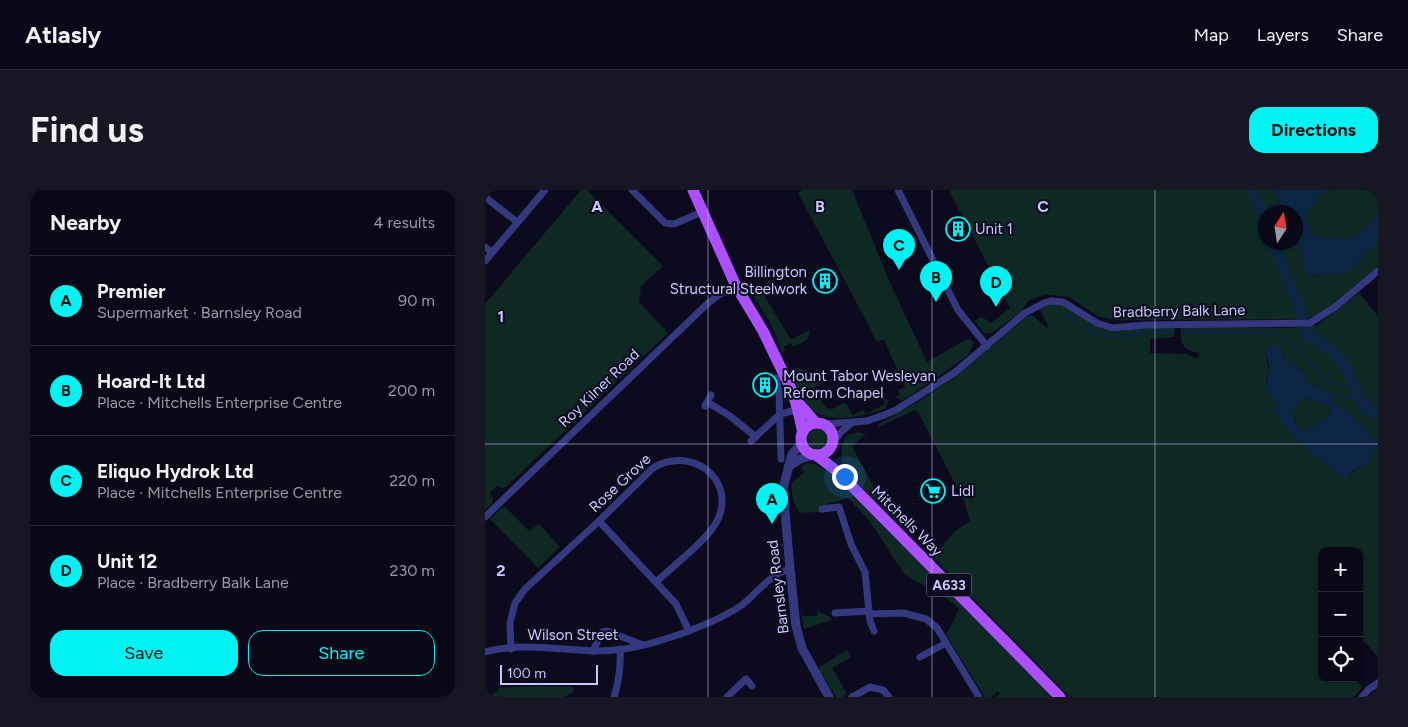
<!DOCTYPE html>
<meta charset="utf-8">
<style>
body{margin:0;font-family:Figtree,sans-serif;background:#171623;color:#f1f3f6}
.controls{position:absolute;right:15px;bottom:15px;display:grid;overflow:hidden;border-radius:10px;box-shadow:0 1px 4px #0004}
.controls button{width:45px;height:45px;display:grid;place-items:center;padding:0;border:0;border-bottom:1px solid #292935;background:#090816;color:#f1f3f6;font:25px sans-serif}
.compass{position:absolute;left:773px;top:15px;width:45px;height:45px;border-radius:50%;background:#090816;box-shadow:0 1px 4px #0004;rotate:12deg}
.scale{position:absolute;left:15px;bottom:12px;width:98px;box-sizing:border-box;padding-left:5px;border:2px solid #c8c8ff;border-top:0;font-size:14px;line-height:18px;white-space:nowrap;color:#c8c8ff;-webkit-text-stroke:4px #0c0b1e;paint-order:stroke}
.you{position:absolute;left:359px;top:286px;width:18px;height:18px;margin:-12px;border:4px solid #fff;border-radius:50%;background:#1a73e8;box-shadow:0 0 0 8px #1a73e833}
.badge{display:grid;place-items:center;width:32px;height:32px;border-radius:50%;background:#00f3f2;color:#111;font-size:16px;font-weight:700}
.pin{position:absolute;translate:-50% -41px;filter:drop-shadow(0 1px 2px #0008)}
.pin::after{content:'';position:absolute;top:26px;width:18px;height:15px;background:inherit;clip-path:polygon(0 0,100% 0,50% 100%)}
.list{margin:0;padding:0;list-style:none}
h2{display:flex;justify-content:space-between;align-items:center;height:65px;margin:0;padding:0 20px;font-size:21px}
h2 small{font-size:16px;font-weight:400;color:#999aa1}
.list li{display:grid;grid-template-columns:32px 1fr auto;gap:15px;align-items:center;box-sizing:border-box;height:90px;padding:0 20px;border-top:1px solid #292935}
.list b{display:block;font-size:19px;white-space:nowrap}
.list p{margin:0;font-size:16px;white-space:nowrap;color:#999aa1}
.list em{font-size:16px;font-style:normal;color:#999aa1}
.actions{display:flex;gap:10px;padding:15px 20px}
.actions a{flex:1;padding:11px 0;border:1px solid #00f3f2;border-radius:15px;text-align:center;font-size:18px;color:#00f3f2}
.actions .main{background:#00f3f2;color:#111}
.icon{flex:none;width:28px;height:28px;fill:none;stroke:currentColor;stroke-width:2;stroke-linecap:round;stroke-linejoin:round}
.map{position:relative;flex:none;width:893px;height:507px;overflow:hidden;border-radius:15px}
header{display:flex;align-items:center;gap:30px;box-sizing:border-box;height:70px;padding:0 25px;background:#090816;border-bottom:1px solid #292935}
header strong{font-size:24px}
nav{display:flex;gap:28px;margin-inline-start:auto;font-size:18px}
.intro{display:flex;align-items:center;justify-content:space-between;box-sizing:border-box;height:120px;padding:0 30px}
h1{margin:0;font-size:35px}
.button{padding:12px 22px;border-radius:15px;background:#00f3f2;color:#111;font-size:18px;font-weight:700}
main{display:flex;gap:30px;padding:0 30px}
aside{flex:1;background:#090816;border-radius:15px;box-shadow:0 1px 4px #0004}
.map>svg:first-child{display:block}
</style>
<header>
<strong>Atlasly</strong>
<nav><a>Map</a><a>Layers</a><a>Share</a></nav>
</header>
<div class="intro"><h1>Find us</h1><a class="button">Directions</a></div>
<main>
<aside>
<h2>Nearby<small>4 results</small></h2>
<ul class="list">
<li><span class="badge">A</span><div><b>Premier</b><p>Supermarket · Barnsley Road</p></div><em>90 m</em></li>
<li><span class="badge">B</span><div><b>Hoard-It Ltd</b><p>Place · Mitchells Enterprise Centre</p></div><em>200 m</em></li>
<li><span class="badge">C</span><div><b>Eliquo Hydrok Ltd</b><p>Place · Mitchells Enterprise Centre</p></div><em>220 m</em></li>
<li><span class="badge">D</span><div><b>Unit 12</b><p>Place · Bradberry Balk Lane</p></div><em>230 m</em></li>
</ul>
<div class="actions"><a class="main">Save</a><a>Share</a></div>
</aside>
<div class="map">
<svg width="893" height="507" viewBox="0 0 893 507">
<rect width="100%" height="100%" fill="#0c0b1e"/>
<!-- green -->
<g fill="#0e2824">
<path d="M96,0H102L178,76L156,96L154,112L183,143L21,297L16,298L12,296L5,303L8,308L7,314L0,320V114Z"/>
<path d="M318,0H367L406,95L442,172L484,148L489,153L482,166L425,206L418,210L410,207L415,205L413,200L420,197L399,150L392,151L313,3Z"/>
<path d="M464,0H788L799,22H781V52H811V47L820,76V83L824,86L863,83L884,60L893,54V77L840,120L823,129L632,130L614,127L584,107L560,104L543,111L536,122L508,142L500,144L489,131L497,127L506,133L525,118Z"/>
<path d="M849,0H884L893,6V23L880,38L863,49L834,47L825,42L822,24L836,3Z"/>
<path d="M287,89L289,94L277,102L306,150L324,140C326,151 316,153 308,157L306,153L299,156L300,161L297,162L286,133L266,103Z"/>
<path d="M874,103L893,126V254L861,219L848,211L833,197L821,192L819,181L801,171L798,163L780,161L784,180L781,191L790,209L798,234L825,262L861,289L875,275H881L885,272L887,264L893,261V467L880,452L874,457V361H837V488H869L877,497L869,507H585L448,367L470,341L485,331L479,311L433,222L429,220L394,237V234L431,213L471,186L543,126L548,125L561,138L563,137C562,129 556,125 555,118L563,114L579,115L592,123L607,135L627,142L657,138L690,137L689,147L665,149V163L702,164L712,169L715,164C697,158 695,156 696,137L801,138L831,136Z"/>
<path d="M312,177L336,186L339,192L328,198L341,218L348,219L355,214L361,213L367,225L378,220L381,224L400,214L398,209L401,208L403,211L400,219C377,226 340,237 322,215C315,206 311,193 306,183Z"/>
<path d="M820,208L842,214L846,219L844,227C831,230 830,238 819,241C806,233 805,212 820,208Z"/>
<circle cx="333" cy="249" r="10"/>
<path d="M373,242L381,244L367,256L393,305L398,303L407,318L425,336L421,340C408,328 361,286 357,271C355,261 357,254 362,245Z"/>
<path d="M322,273L332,275L341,281L343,279L570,507H512L515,503L512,501L507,507H500L460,443L464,440L474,419L468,413L456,405L419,384L384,330L363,308L351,312L343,313L341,316H335V322L314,323C309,312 305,304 307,292L319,283L316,276Z"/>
<path d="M19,316L44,341L54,334L75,357L53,378L5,329Z"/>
<path d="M316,421L318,426H332L333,421L345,427L347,430L319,439Z"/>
<path d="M362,460L366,467L347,478L362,504L357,507H351L333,478Z"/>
<path d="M52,496L88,497L89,501L80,507H2L13,501V498Z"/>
</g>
<!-- water -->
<g fill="#0a2643" fill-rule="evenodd">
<path d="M788,0H849L836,3L822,24L825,42L834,47L863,49L880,38L893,23V54L884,60L863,83L824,86L820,83V76L811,47V22H799Z"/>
<path d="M786,155L795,156L801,171L818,181L823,187L821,192L845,203L848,211L861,219L893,254V261L887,264L885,272L881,275C871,275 867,282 861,290L825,262L798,234L789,221L790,210C778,198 781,196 784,181C785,174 782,168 780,161ZM820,208L842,214L846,220L844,227C832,230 830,238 819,241C806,234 805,212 820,208Z"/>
</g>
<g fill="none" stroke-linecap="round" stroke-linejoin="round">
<!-- stream -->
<g stroke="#0a2643" stroke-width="2">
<path d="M804,93L812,88"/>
<path d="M576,124L586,127L602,139L626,148L661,142H688"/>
<path d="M697,142L785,143L797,146L815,162L845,194L854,197L867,194"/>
<path d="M847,207L876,209"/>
</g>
<!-- river -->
<g stroke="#0a2643" stroke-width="11">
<path d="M767,0L781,32"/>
<path d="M788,52L817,125L822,145C837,155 853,163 861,178C869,192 875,223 893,225"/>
</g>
<!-- minor -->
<g stroke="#33387f" stroke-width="7">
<path d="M147,0L180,33L189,34L217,22"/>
<path d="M413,0L473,120L502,156"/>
<path d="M0,7L32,32"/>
<path d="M0,57L7,62"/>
<path d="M0,71L60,0"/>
<path d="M291,188L294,202L296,269"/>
<path d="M222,212L245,226L271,247"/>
<path d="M220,216L226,205"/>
<path d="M339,234L382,231L399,225L411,220L469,183L540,123L559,113L566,111L578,112L612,133L627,138L661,135L825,133L850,117L893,81"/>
<path d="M266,251L295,224L311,220"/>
<path d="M348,252L357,241L367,233"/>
<path d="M337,319L354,317L366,354L380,382L385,431L389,441"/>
<path d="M0,327L221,115L235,104L251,96"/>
<path d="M114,331L191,414L204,441"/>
<path d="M350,423L384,421"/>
<path d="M384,424L419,423L441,429L452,438L494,507"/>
<path d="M26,459L25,433L30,413L40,399L114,331L168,278C205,255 251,288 233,329C226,347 187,377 171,392"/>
<path d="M108,461L117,442L122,441L158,455"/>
<path d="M0,462C35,452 74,460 110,461C132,461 156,457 177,450C201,443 237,429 257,415C273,402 284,385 305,379"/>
<path d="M435,467L461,453"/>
<path d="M129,507C134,491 136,476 135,459"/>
<path d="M242,507L261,489L267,496"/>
<path d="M367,507L385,497L398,500L404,507"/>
<path d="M877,507L884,499L893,493"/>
</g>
<!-- tertiary -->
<g stroke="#33387f" stroke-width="9">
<path d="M317,253L307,264L298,298L305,379L311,436L317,458L344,507"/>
<path d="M303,277L315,269L329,265"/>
</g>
<!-- primary -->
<g stroke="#ab4fff" stroke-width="11">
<path d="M208,0L251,96L278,141L306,199C312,212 314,228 318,242"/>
<path d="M310,209L331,233"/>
<circle cx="332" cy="249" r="16"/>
<path d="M331,265L353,282L575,507"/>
</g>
</g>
<!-- grid -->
<path fill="none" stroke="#c8c8ff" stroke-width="1" stroke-opacity="0.55" d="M223,0V507M447,0V507M670,0V507M0,254H893"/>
<!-- icons -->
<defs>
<g id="building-ring" transform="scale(1.25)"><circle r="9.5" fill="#0c0b1e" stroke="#00f3f2" stroke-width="1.5"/><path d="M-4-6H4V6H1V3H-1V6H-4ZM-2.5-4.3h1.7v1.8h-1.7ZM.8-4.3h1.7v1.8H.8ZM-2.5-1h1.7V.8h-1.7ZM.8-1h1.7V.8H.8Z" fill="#00f3f2"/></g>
<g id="supermarket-ring" transform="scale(1.25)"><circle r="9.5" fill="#0c0b1e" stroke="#00f3f2" stroke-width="1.5"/><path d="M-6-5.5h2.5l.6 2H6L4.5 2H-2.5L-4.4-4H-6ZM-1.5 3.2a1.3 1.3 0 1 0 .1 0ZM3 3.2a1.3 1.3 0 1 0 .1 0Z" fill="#00f3f2"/></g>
</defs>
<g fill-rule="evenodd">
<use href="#building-ring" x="473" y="39"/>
<use href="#building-ring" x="340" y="91"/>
<use href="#building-ring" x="280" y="195"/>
<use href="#supermarket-ring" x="448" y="301"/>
</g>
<g text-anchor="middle" stroke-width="4" stroke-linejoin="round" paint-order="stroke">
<!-- shield labels -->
<rect fill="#0c0b1e" stroke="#908fbc" stroke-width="1" x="441.5" y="383.5" width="45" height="23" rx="4"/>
<g font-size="14" font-weight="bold" fill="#c8c8ff">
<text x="464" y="400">A633</text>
</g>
<!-- poi labels -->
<g font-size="15" fill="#c8c8ff" stroke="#0c0b1e" text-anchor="start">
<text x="490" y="44">Unit 1</text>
<text x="322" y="87" text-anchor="end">Billington<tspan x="322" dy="17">Structural Steelwork</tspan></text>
<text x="298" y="191">Mount Tabor Wesleyan<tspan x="298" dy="17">Reform Chapel</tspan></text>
<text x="466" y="306">Lidl</text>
</g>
<!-- street labels -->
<g font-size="15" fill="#c8c8ff" stroke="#0c0b1e">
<text transform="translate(694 121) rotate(-1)" y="5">Bradberry Balk Lane</text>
<text transform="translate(114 198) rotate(-44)" y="5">Roy Kilner Road</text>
<text transform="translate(135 293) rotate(-43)" y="5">Rose Grove</text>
<text transform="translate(422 331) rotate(45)" y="5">Mitchells Way</text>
<text transform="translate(293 397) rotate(-97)" y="5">Barnsley Road</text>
<text x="88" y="450">Wilson Street</text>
</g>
</g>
<g font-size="16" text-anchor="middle" font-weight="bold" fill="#c8c8ff" stroke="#0c0b1e" stroke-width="4" stroke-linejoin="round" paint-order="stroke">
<text x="112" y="22">A</text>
<text x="335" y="22">B</text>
<text x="558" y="22">C</text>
<text x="16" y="132">1</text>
<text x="16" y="386">2</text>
</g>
</svg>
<div class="controls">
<button>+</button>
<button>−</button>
<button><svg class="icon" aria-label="locate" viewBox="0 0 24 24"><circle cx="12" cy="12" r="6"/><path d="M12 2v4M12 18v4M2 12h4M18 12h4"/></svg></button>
</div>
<svg class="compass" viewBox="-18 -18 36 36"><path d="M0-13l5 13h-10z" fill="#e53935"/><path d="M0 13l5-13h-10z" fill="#999aa1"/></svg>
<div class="scale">100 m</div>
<div class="you"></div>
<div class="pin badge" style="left:287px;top:334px">A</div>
<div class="pin badge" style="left:451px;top:112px">B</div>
<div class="pin badge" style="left:414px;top:80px">C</div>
<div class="pin badge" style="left:511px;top:117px">D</div>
</div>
</main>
